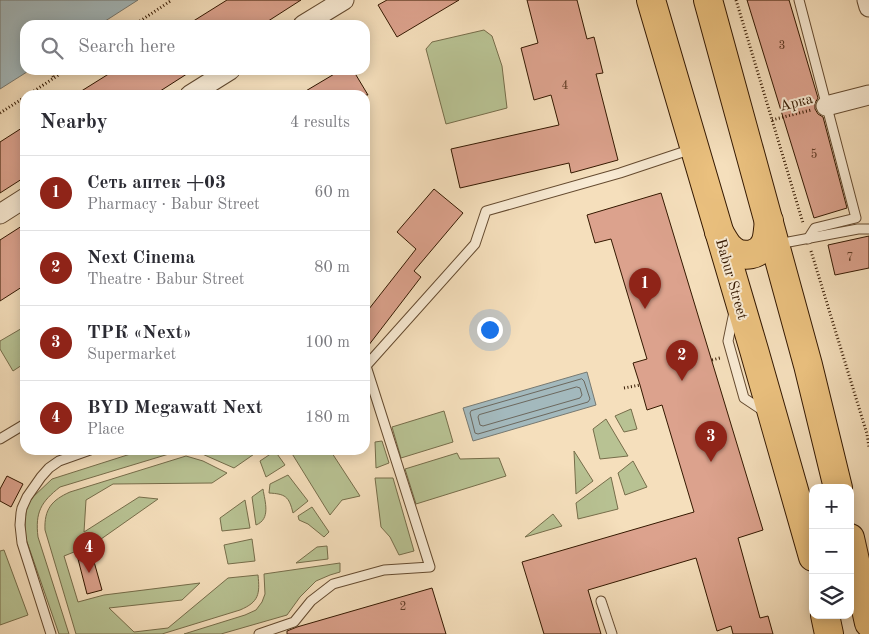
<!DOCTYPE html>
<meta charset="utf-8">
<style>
body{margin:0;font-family:"Old Standard TT",serif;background:#f2f2f3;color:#2b2b33}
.controls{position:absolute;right:15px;bottom:15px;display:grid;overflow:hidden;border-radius:10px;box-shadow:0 2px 12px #0003}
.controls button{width:45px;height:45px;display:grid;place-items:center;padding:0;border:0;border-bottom:1px solid #e1e1e2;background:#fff;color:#2b2b33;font:25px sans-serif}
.you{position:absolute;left:489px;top:329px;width:18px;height:18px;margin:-12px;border:4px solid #fff;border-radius:50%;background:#1a73e8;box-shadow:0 0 0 8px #1a73e833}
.badge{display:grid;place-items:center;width:32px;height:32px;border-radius:50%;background:#8f2418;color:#fff;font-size:16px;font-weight:700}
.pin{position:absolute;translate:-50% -41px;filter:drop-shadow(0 1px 2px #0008)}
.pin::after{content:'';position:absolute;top:26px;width:18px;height:15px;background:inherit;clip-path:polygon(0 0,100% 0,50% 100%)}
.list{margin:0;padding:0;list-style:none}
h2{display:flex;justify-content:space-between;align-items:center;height:65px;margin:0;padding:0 20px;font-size:21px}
h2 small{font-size:16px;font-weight:400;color:#7c7c81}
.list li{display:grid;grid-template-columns:32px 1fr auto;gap:15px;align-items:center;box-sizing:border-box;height:75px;padding:0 20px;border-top:1px solid #e1e1e2}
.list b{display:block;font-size:19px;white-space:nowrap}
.list p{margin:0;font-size:16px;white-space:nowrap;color:#7c7c81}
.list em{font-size:16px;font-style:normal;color:#7c7c81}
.icon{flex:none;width:28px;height:28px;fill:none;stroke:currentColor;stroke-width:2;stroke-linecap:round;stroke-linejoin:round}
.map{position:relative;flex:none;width:869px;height:634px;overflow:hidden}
.search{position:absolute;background:#fff;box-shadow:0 2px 12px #0003;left:20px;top:20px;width:350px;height:55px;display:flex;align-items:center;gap:12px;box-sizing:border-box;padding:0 18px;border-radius:15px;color:#7c7c81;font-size:19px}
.panel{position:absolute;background:#fff;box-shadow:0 2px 12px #0003;left:20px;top:90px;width:350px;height:365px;border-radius:15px}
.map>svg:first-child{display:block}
</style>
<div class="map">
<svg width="869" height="634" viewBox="0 0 869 634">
<rect width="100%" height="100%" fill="#f5dfbc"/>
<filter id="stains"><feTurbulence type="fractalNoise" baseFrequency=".004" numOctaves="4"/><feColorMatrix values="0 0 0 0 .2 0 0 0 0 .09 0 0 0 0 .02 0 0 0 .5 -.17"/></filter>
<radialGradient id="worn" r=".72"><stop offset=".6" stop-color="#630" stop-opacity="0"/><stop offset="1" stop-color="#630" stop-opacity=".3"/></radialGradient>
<!-- green -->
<g fill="#b8c293" stroke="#766d4a">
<path d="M484,30L492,36L502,66L507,108L446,124L426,49L432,42Z"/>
<path d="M24,327L25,328V363L13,371L0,349V341Z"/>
<path d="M631,409L637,429L624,432L615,416Z"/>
<path d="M444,411L453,442L401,458L392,427Z"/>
<path d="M606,419L628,456L600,459L593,429Z"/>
<path d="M382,441L389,463L376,468L375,442Z"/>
<path d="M143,450H182L60,487C41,502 35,512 38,537L69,634H59L26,539L25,529V521L26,512L28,504L33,497L52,479Z"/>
<path d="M188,450H260L234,468L200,453Z"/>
<path d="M292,450H330L360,496L342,500L330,515L291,452Z"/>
<path d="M275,451L285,465L266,477L260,461Z"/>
<path d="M574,451L593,481L576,494Z"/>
<path d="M457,453L460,459L499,458L506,476L416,504L405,469Z"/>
<path d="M186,456L203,461L227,473L212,483L113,484L86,500L84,532L139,497L158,499L94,544L64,556L78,602L104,595L200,583L182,600L109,608L134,632L168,628L228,578L258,575C260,594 259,602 240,610L162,634H76L45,530C44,509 52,500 70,492Z"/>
<path d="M633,461L647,487L625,495L618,473Z"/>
<path d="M288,475L308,501L293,513C289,496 285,494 269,493L270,484Z"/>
<path d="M611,477L618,509L578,519L576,503Z"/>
<path d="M375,478H393L414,551L399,555L390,537L381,527Z"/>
<path d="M263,489C265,502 271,519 256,525L252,497Z"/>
<path d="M245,500L250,528L222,531L220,518Z"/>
<path d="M312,507L329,532L324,537L308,524L299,520L298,516Z"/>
<path d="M553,514L562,526L525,537Z"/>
<path d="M252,539L255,561L228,564L224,545Z"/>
<path d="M327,546L328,559L296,563L317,547Z"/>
<path d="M4,550L28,615L0,625V551Z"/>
<path d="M340,563V572L330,575L316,581L300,597L287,615L221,634H184L245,615L256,610L262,602L265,594L264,574Z"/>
</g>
<!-- water -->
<g fill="#a3b9bd" stroke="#777971">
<path d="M0,0H138L99,25H25V70H30L0,89Z"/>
<path d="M587,372L596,405L473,441L463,408Z"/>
</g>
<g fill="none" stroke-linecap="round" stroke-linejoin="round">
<!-- shore -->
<g stroke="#6c685e" stroke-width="1">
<path d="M582,379L584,381L590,399L588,402L478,434L475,433L470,413L471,411Z"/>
<path d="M577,387L580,388L582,395L580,398L483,426L480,425L478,417L479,415Z"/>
</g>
</g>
<!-- building -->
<g fill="#dca28d" stroke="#341800">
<path d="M227,0H301L262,25H187Z"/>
<path d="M387,0H459L397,37L378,5Z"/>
<path d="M527,0H577L587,39L594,37L603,73L596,74L618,160L571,173L569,163L460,188L451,149L559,125L551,95L534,100L521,48L538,43Z"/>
<path d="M747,0H789L818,98L815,103V109L818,114L823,117L847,208L814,218Z"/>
<path d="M115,70H193L154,95H75Z"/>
<path d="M341,70H353L368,95H299Z"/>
<path d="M25,126V177L0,193V142Z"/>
<path d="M434,189L463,213L414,271L421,277L365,350V314L416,249L397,232Z"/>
<path d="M661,193L763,530L738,538L760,618L768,616L773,634H733L731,626L717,631L696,558L588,590L601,634H544L522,562L694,512L662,405L647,410L640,385L633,363L647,359L611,239L595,243L587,215Z"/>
<path d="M25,224V285L0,301V240Z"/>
<path d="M869,236V268L835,275L828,245Z"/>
<path d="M7,476L23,484L11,507L0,501V489Z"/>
<path d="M91,551L102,590L87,594L77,555Z"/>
<path d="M432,588L446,634H287V631L297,627Z"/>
</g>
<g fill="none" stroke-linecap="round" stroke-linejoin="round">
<!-- service casing -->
<g stroke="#644a2f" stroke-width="11">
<g id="service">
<path d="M799,0L856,218L815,228L808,239"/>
<path d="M778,244L858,229H869"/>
<path d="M734,312L728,341L744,398L765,412"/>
<path d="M365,367L475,244L486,211L620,173L692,149"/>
<path d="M0,439L25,424"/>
<path d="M601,601L612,634"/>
<path d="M51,634L22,543L20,525L21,513L22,508L27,497L41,477L49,468L59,461L90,450"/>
<path d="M259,634L294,622L311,601L333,584L384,570L430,567L366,366"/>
</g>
</g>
<!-- minor casing -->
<g stroke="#644a2f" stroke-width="21">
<g id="minor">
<path d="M867,0L869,7"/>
<path d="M303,25L344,0"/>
<path d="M190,95L230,70"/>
<path d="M826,106L869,95"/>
<path d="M0,214L25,198"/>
</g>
</g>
<!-- primary casing -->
<g stroke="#341800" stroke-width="30">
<g id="primary">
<path d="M651,0L754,350L813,557"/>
<path d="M708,0L808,365L838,488"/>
<path d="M719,232C723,238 726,245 731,249C742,259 761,256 766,241C768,235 768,227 769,221"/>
<path d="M850,538L869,623"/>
<path d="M825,615L829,634"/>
</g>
</g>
<!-- path -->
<g stroke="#341800" stroke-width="3" stroke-dasharray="1 2.5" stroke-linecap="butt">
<path d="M736,0L803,223"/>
<path d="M134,25L172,0"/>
<path d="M49,70L54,78"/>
<path d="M28,95L66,70"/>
<path d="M0,113L25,97"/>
<path d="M772,120L811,110"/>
<path d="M811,251L867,434L869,447"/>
<path d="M712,360L720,358"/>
<path d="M624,388L640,385"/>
</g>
<!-- service -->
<use href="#service" stroke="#f8ead3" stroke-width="9"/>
<!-- minor -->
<use href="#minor" stroke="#f8ead3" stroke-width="19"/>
<!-- primary -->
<use href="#primary" stroke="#eac07e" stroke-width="28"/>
</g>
<g text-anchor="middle" stroke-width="4" stroke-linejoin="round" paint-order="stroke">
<!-- number labels -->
<g font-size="12" fill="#5e3a23">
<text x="782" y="49">3</text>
<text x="565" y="89">4</text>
<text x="814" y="158">5</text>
<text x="850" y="261">7</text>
<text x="403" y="610">2</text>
</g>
<!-- street labels -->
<g font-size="15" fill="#341800" stroke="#f8ead3">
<text transform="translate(796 102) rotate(-14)" y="5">Арка</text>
<text transform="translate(732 279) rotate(74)" y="5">Babur Street</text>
</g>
</g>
<rect width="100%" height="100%" filter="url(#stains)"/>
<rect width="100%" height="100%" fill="url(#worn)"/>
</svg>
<div class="controls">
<button>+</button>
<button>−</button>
<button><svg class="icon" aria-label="layers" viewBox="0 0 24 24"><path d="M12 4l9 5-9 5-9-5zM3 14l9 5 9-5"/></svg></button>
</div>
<div class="you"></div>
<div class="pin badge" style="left:645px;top:309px">1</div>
<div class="pin badge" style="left:682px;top:381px">2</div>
<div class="pin badge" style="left:711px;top:462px">3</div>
<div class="pin badge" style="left:89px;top:573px">4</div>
<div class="search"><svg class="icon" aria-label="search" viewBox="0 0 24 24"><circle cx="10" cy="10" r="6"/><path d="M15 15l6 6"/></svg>Search here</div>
<section class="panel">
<h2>Nearby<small>4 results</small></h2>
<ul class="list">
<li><span class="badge">1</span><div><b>Сеть аптек +03</b><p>Pharmacy · Babur Street</p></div><em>60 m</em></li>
<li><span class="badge">2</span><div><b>Next Cinema</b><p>Theatre · Babur Street</p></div><em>80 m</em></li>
<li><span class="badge">3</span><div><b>ТРК «Next»</b><p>Supermarket</p></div><em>100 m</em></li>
<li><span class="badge">4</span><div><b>BYD Megawatt Next</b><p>Place</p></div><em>180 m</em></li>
</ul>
</section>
</div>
